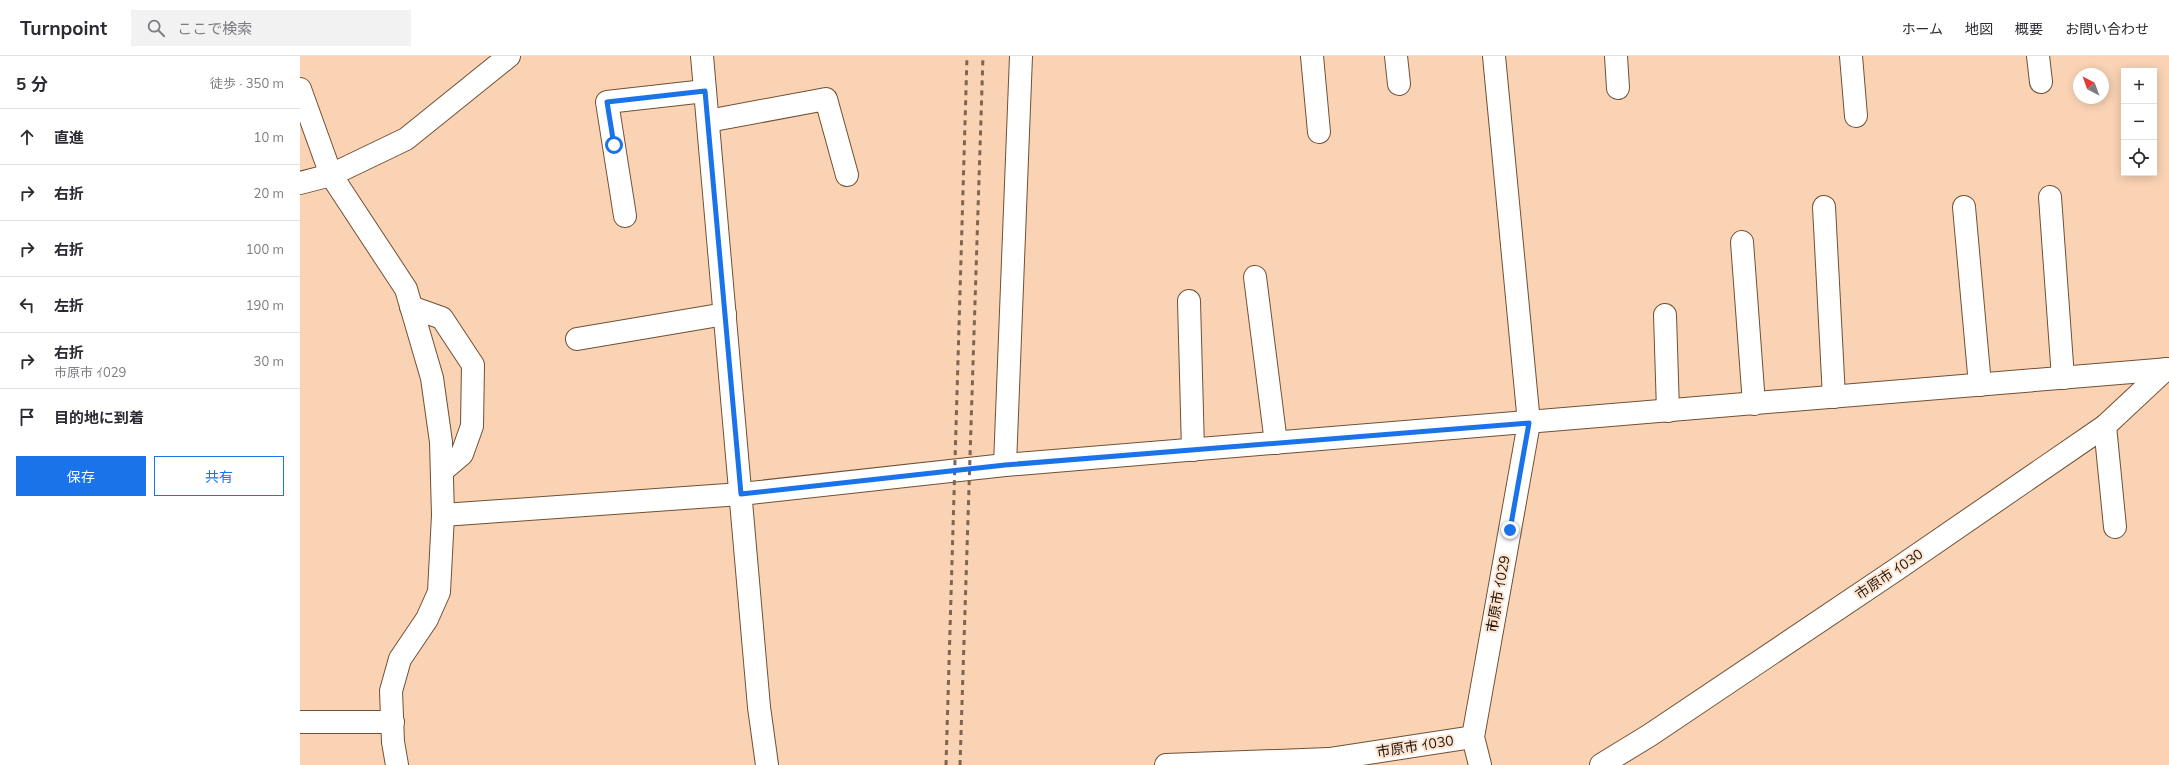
<!DOCTYPE html>
<html lang="ja">
<meta charset="utf-8">
<style>
body{margin:0;font-family:Mulish,"Noto Sans JP",sans-serif;background:#f2f2f3;color:#2b2b33}
.controls{position:absolute;right:12px;top:12px;display:grid;overflow:hidden;border-radius:0px;box-shadow:0 2px 10px #0003}
.controls button{width:36px;height:36px;display:grid;place-items:center;padding:0;border:0;border-bottom:1px solid #e1e1e2;background:#fff;color:#2b2b33;font:20px sans-serif}
.compass{position:absolute;left:1773px;top:12px;width:36px;height:36px;border-radius:50%;background:#fff;box-shadow:0 2px 10px #0003;rotate:319deg}
.stop{position:absolute;width:12px;height:12px;margin:-9px;border:3px solid #1a73e8;border-radius:50%;background:#fff}
.stop.end{background:#1a73e8;border-color:#fff;box-shadow:0 1px 4px #0008}
.list{margin:0;padding:0;list-style:none}
h2{display:flex;justify-content:space-between;align-items:center;height:52px;margin:0;padding:0 16px;font-size:17px}
h2 small{font-size:13px;font-weight:400;color:#7c7c81}
.list li{display:grid;grid-template-columns:26px 1fr auto;gap:12px;align-items:center;box-sizing:border-box;height:56px;padding:0 16px;border-top:1px solid #e1e1e2}
.list b{display:block;font-size:15px;white-space:nowrap}
.list p{margin:0;font-size:13px;white-space:nowrap;color:#7c7c81}
.list em{font-size:13px;font-style:normal;color:#7c7c81}
.actions{display:flex;gap:8px;padding:12px 16px}
.actions a{flex:1;padding:9px 0;border:1px solid #1a73e8;border-radius:0px;text-align:center;font-size:14px;color:#1a73e8}
.actions .main{background:#1a73e8;color:#fff}
.icon{flex:none;width:22px;height:22px;fill:none;stroke:currentColor;stroke-width:2;stroke-linecap:round;stroke-linejoin:round}
.map{position:relative;flex:none;width:1869px;height:709px;overflow:hidden}
header{display:flex;align-items:center;gap:24px;box-sizing:border-box;height:56px;padding:0 20px;background:#fff;border-bottom:1px solid #e1e1e2}
header strong{font-size:19px}
nav{display:flex;gap:22px;margin-inline-start:auto;font-size:14px}
.search{width:280px;height:36px;background:#f2f2f3;display:flex;align-items:center;gap:10px;box-sizing:border-box;padding:0 14px;border-radius:0px;color:#7c7c81;font-size:15px}
main{display:flex}
aside{flex:1;background:#fff}
.map>svg:first-child{display:block}
</style>
<header>
<strong>Turnpoint</strong>
<div class="search"><svg class="icon" aria-label="search" viewBox="0 0 24 24"><circle cx="10" cy="10" r="6"/><path d="M15 15l6 6"/></svg>ここで検索</div>
<nav><a>ホーム</a><a>地図</a><a>概要</a><a>お問い合わせ</a></nav>
</header>
<main>
<aside>
<h2>5 分<small>徒歩 · 350 m</small></h2>
<ul class="list">
<li><svg class="icon" aria-label="ahead" viewBox="0 0 24 24"><path d="M12 20V5M6 11l6-6 6 6"/></svg><div><b>直進</b></div><em>10 m</em></li>
<li><svg class="icon" aria-label="right" viewBox="0 0 24 24"><path d="M7 20v-9h11M14 6l5 5-5 5"/></svg><div><b>右折</b></div><em>20 m</em></li>
<li><svg class="icon" aria-label="right" viewBox="0 0 24 24"><path d="M7 20v-9h11M14 6l5 5-5 5"/></svg><div><b>右折</b></div><em>100 m</em></li>
<li><svg class="icon" aria-label="left" viewBox="0 0 24 24"><path d="M17 20v-9H6M10 6l-5 5 5 5"/></svg><div><b>左折</b></div><em>190 m</em></li>
<li><svg class="icon" aria-label="right" viewBox="0 0 24 24"><path d="M7 20v-9h11M14 6l5 5-5 5"/></svg><div><b>右折</b><p>市原市 ｲ029</p></div><em>30 m</em></li>
<li><svg class="icon" aria-label="arrive" viewBox="0 0 24 24"><path d="M6 21V4h12l-3 4 3 4H6"/></svg><div><b>目的地に到着</b></div></li>
</ul>
<div class="actions"><a class="main">保存</a><a>共有</a></div>
</aside>
<div class="map">
<svg width="1869" height="709" viewBox="0 0 1869 709">
<rect width="100%" height="100%" fill="#fad3b4"/>
<g fill="none" stroke-linecap="round" stroke-linejoin="round">
<!-- minor casing -->
<g stroke="#715034" stroke-width="24">
<g id="minor">
<path d="M402,0L459,651L467,709"/>
<path d="M1012,0L1019,76"/>
<path d="M1096,0L1099,28"/>
<path d="M1316,0L1318,32"/>
<path d="M1551,0L1556,60"/>
<path d="M1738,0L1741,26"/>
<path d="M0,33L31,119L106,233L132,322L141,386L143,459L139,536L127,563L100,603L91,635L93,686L97,709"/>
<path d="M408,65L526,43L547,119"/>
<path d="M0,127L31,119L106,83L209,0"/>
<path d="M1750,141L1763,322"/>
<path d="M1524,151L1534,341"/>
<path d="M1664,151L1680,329"/>
<path d="M325,160L307,46L405,35"/>
<path d="M1442,186L1454,348"/>
<path d="M955,221L976,387"/>
<path d="M889,245L893,394"/>
<path d="M111,251L142,262L173,309L172,370L162,398L142,415"/>
<path d="M1365,259L1368,355"/>
<path d="M277,283L425,258"/>
<path d="M1805,370L1815,471"/>
<path d="M705,409L721,0"/>
<path d="M143,459L441,438L705,409L1869,313"/>
<path d="M0,666H93"/>
<path d="M866,709L1029,703L1173,681"/>
<path d="M1180,709L1173,681L1229,367L1194,0"/>
<path d="M1301,709L1350,679L1597,513L1805,370L1866,313"/>
</g>
</g>
<!-- minor -->
<use href="#minor" stroke="#fff" stroke-width="22"/>
<!-- rail -->
<g stroke="#7e6552" stroke-width="3" stroke-dasharray="5 5" stroke-linecap="butt">
<path d="M646,709L667,0"/>
<path d="M660,709L683,0"/>
</g>
</g>
<g fill="none" stroke-linecap="round" stroke-linejoin="round">
<!-- route -->
<path stroke="#1a73e8" stroke-width="5" d="M314,89L307,46L405,35L441,438L705,409L1229,367L1210,474"/>
</g>
<g text-anchor="middle" stroke-width="4" stroke-linejoin="round" paint-order="stroke">
<!-- street labels -->
<g font-size="14" fill="#221409" stroke="#fce4d1">
<text transform="translate(1589 518) rotate(-34)" y="5">市原市 ｲ030</text>
<text transform="translate(1198 538) rotate(-80)" y="5">市原市 ｲ029</text>
<text transform="translate(1115 690) rotate(-9)" y="5">市原市 ｲ030</text>
</g>
</g>
</svg>
<div class="controls">
<button>+</button>
<button>−</button>
<button><svg class="icon" aria-label="locate" viewBox="0 0 24 24"><circle cx="12" cy="12" r="6"/><path d="M12 2v4M12 18v4M2 12h4M18 12h4"/></svg></button>
</div>
<svg class="compass" viewBox="-18 -18 36 36"><path d="M0-13l5 13h-10z" fill="#e53935"/><path d="M0 13l5-13h-10z" fill="#7c7c81"/></svg>
<div class="stop" style="left:314px;top:89px"></div>
<div class="stop end" style="left:1210px;top:474px"></div>
</div>
</main>
